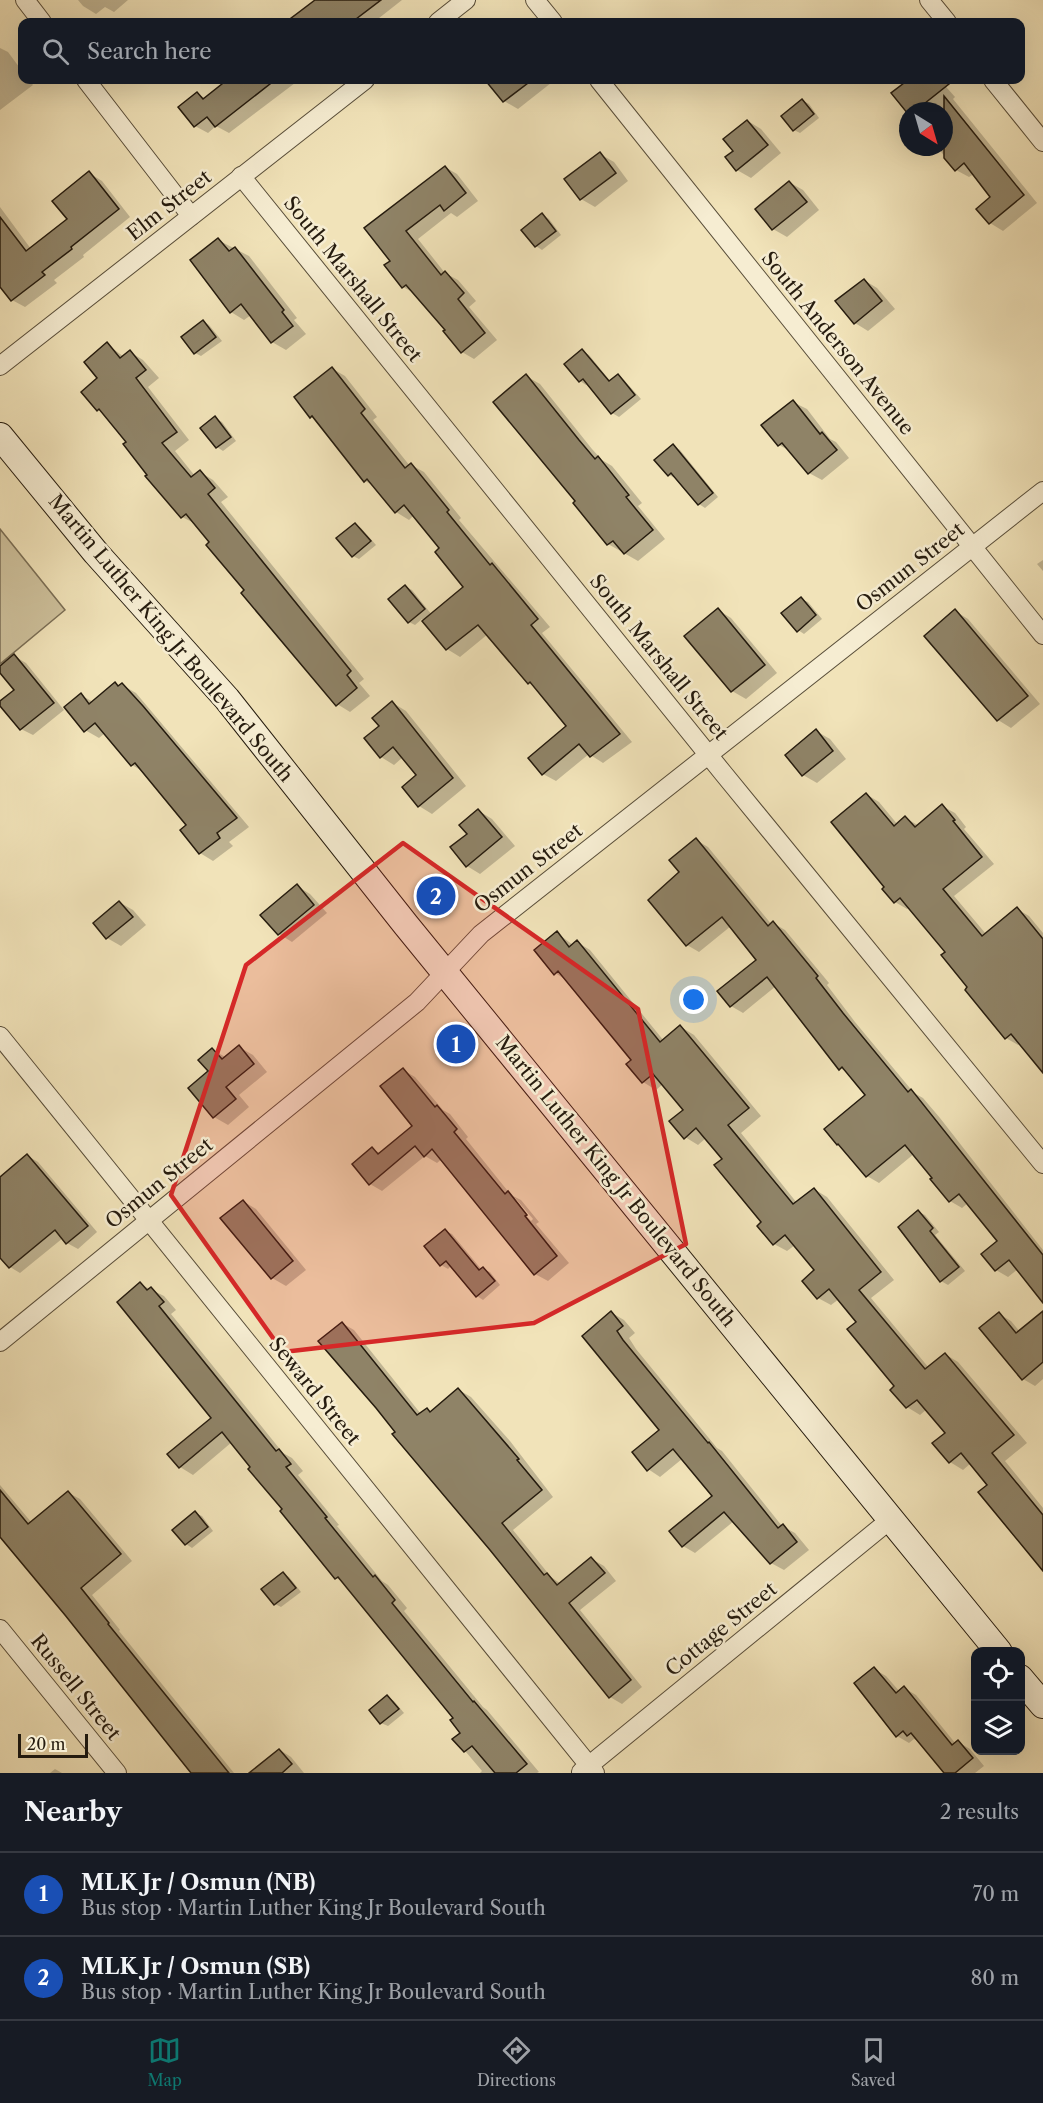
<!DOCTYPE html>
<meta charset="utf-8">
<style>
body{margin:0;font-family:"Libre Caslon Text",serif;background:#242831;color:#f1f3f6}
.controls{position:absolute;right:18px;bottom:18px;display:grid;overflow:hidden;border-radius:12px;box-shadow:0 6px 24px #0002}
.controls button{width:54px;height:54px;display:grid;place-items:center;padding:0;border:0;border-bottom:2px solid #363941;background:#171b24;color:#f1f3f6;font:30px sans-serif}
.compass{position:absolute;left:899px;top:102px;width:54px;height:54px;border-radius:50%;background:#171b24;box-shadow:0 6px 24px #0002;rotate:143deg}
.scale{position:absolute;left:18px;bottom:15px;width:70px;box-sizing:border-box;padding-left:6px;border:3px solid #251b0e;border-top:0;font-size:16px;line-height:21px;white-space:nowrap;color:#251b0e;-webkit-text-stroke:4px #f6edd2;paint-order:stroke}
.you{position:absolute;left:694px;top:1000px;width:21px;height:21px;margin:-15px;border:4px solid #fff;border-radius:50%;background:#1a73e8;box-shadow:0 0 0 9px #1a73e833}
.badge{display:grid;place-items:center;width:39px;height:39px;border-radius:50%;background:#0f766e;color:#fff;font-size:20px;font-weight:700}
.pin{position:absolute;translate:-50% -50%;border:3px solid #fff;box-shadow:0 2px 6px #0006}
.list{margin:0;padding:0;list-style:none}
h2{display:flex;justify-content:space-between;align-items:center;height:78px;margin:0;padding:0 24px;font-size:26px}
h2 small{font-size:20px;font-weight:400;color:#9ea1a6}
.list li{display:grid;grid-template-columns:39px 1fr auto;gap:18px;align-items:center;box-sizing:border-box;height:84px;padding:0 24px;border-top:2px solid #363941}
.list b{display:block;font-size:22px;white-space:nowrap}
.list p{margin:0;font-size:20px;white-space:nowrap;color:#9ea1a6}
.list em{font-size:20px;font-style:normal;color:#9ea1a6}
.icon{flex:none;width:33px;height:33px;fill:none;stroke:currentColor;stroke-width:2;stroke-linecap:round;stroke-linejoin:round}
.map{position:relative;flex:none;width:1043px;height:1773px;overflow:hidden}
.search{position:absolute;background:#171b24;box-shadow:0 6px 24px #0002;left:18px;right:18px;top:18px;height:66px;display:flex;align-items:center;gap:15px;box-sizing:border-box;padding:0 21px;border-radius:12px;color:#9ea1a6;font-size:22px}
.sheet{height:246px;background:#171b24}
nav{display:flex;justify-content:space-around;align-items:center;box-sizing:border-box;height:84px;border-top:2px solid #363941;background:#171b24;font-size:16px;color:#9ea1a6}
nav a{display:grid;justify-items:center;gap:3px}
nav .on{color:#0f766e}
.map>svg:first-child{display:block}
</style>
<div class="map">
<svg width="1043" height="1773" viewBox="0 0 1043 1773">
<rect width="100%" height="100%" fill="#f1e3b9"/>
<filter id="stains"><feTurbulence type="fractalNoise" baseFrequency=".00333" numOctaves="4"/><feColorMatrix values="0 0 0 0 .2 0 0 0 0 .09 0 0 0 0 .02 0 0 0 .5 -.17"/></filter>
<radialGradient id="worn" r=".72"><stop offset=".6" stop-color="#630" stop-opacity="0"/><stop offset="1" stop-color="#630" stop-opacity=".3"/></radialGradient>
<!-- green -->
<path fill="#cec19c" stroke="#7a6e55" stroke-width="1.5" d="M0,529L65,610L0,664Z"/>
<!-- shadow -->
<g fill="#0003" fill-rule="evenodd">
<path d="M78,0H128L114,12L105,7L96,14L83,6Z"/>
<path d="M316,0H402L374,22H284L294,15L296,17Z"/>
<path d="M0,48L8,52L22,71V80H29L33,85L0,110Z"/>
<path d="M230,80H299L229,133L216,126L208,133L195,126L197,94L205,98Z"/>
<path d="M496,80H548L551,83L518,109L504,101L491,84Z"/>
<path d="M910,80H940L955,97L953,99L1037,203L1003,231L990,223L993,197L974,174L969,177L956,170L937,147H944V111H908V114L892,94Z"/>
<path d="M802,100L809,104L819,118L800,133L794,130Z"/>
<path d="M748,121L761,129L781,153L751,178L737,170Z"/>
<path d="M600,154L614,162L628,181L595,207L581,199L566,180Z"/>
<path d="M445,167L457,174L478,201L457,217L451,213L418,239L445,273L458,280L476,301L469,307L497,340L474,359L462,352L447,330L416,294L403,287L387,265L392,261L366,228Z"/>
<path d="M89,173L102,181L130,217L83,255L84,257L54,280L57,283L25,307L12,300L0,285V207L31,249L69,220Z"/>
<path d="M789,182L803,190L819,210L787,237L773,229Z"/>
<path d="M543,215L549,219L561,235L542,250L536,246Z"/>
<path d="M218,240L249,256L297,318L294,320L306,334L286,350L272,342L251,315L244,320L231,312Z"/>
<path d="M864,280L877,288L895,309L868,331L855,323Z"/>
<path d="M203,321L209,325L222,341L201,356L195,353Z"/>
<path d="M107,344L124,357L130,352L143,360L159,378L148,387L189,440L175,451L195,476L200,472L213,480L228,497L221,502L364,679L359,683L370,696L350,712L337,704L246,591L211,542L196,524L182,517L149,475L128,443L105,414L98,410L99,378Z"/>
<path d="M582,351L589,355L611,382L618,376L624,380L641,399L619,417L612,413L588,384L586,385L580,381Z"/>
<path d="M333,369L345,376L377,417L373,420L410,466L411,465L424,472L461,518L459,520L550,627L542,633L632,742L603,763L589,754L556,781L543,774L568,727L535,687L529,683L488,634L460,657L447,649L422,619L415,625L409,622L405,586L412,590L432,615L465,587L441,549L414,515L409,520L396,512L374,486L365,481L317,420L311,416Z"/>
<path d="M526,376L540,384L592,449L602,460L612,466L642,503L638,506L665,539L638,561L608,544L577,501Z"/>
<path d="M793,402L807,409L830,439L836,442L849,458L822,480L809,473L792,452L779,445Z"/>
<path d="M215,418L222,422L236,441L223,451L217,447Z"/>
<path d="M673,446L680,450L718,497L705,508L699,504L677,477L675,478L669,475Z"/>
<path d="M355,524L361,528L376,545L359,559L353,556Z"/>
<path d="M1043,560V571L1037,564Z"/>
<path d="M801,599L808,602L822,619L804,634L798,630Z"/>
<path d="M718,610L731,618L777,673L746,699L732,691Z"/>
<path d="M955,611L968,619L1040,704L1011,728L998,720Z"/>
<path d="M14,656L26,663L64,710L33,735L21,729L16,690L0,671V668Z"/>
<path d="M115,684L119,687L122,685L136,693L249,827L229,842L233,846L213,861L200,853L188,825L144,772L132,765L105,733L99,738L85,730L81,695L93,702Z"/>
<path d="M393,703L406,711L466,786L432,814L419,806L418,776L403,757L394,765L381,757V726Z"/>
<path d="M816,731L830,739L846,759L817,783L803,775Z"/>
<path d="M866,794L879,802L898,825L906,818L919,826L942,806L955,813L966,827L964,829L994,864L954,896L986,934L1017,909L1029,916L1043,933V1070L1021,1043L1018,1045L1006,1038L969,988L947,952L910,907L907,909L895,902L886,887Z"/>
<path d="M479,811L492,819L515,846L480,874L467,866Z"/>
<path d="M696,840L708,847L772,925L773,923L785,930L829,983L827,985L855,1022L914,1093L923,1098L940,1118L1043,1250V1300L1018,1269L1008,1277L996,1270L999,1241L968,1203L962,1208L950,1201L915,1153L879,1183L867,1176L868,1095L851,1075L840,1068L776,986L743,1013L731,1006L758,960L731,926L699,952L687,945L681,872Z"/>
<path d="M297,886L310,894L327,913L292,942L279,934Z"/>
<path d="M119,902L133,910L146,925L121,946L107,938L95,923Z"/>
<path d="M557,933L573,945L577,942L590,950L664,1041L681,1027L694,1035L761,1116L741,1133L797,1203L814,1189L827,1197L894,1280L871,1298L929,1368L945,1354L958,1362L1027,1443L1005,1461L1043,1508V1568L989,1485L971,1463L963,1470L950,1462L947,1434L927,1409L920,1415L907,1407L858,1322L839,1299L831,1305L818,1298L817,1271L795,1245L787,1251L774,1244L764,1222L724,1159L706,1138L698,1145L685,1137V1110L663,1084L656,1090L643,1082L633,1060L568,981L555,973Z"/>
<path d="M239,1047L253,1055L267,1072L239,1095L249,1107L228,1125L214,1117L210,1071L213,1050L227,1058Z"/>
<path d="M403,1070L415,1077L443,1110L450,1114L468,1137L466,1139L511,1195L521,1200L539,1222L536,1224L569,1263L548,1281L535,1274L442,1159L437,1163L425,1156L382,1191L370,1184L372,1149L380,1153L414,1126ZM511,1198H515L533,1219L531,1221Z"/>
<path d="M28,1156L38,1162L97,1232L78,1249L67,1243L63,1238L20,1273L10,1267L0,1256V1201Z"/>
<path d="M243,1201L256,1209L306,1270L286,1286L272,1278L222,1219Z"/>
<path d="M919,1212L925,1215L939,1232L935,1235L965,1271L948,1285L941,1281L900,1227Z"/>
<path d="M446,1231L452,1234L482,1270L483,1269L490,1272L500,1285L483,1300L477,1296L452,1265L448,1269L441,1265L426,1246Z"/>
<path d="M140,1284L164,1296L176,1310L171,1314L283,1453L292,1458L303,1471L298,1475L339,1525L337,1526L382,1581L388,1585L407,1608L404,1611L483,1707L487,1710L539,1772L537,1773H480L482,1771L455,1739L462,1733L455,1718L344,1582L336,1578L232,1442L193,1475L180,1467L213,1418Z"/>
<path d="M612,1313L624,1320L635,1333L629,1338L636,1349L717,1448L722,1451L782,1526L795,1533L809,1550L784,1570L771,1563L734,1521L695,1553L683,1546L714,1497L682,1459L660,1477L648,1469L661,1430L584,1336Z"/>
<path d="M1043,1313V1379L1035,1386L1023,1379L999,1314L1011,1321L1020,1332Z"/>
<path d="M342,1323L354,1330L421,1414L427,1410L432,1412L459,1390L471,1397L510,1441L553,1497L513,1530L551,1577L561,1584L592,1559L604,1566L616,1581L580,1610L642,1687L622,1704L610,1697L394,1434L397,1432Z"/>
<path d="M0,1485L32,1523L69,1493L80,1499L132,1561L92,1595L120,1630L119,1631L234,1773H194L0,1532Z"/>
<path d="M195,1513L202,1516L213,1531L192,1548L186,1544Z"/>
<path d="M283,1574L289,1577L301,1592L281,1607L275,1604Z"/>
<path d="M874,1669L886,1676L900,1692L904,1688L916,1695L956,1744L958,1742L970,1749L984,1766L975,1773H946L920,1742L914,1739L909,1743L897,1736Z"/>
<path d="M388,1697L394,1701L404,1713L388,1726L381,1723Z"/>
<path d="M280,1750L291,1757L304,1773H251Z"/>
<path d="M55,1769L62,1773H50Z"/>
</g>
<!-- building -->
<g fill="#8f8367" stroke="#251b0e" stroke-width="1.5">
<path d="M315,0H381L352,22H286Z"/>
<path d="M227,80H275L215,127L207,117L194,127L178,107L197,92L203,99Z"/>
<path d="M485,80H532L503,102Z"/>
<path d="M908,80H954L915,111H908V114L891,93Z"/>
<path d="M944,96L1024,195L989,224L976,209L990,197L964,163L955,171L944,158Z"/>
<path d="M802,99L814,114L793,131L781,116Z"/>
<path d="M747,120L768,145L736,171L725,157L733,151L723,139Z"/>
<path d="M600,152L616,173L580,200L564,179Z"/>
<path d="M445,166L466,193L444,211L440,205L406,231L441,275L445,271L464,293L458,299L485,333L461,353L443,331L445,330L406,285L402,288L384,265L390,261L364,228Z"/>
<path d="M89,171L119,209L71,247L72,249L42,272L45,275L11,301L0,287V217L26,251L67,219L52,201Z"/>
<path d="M789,181L807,202L772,230L755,209Z"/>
<path d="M542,213L556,231L535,247L521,230Z"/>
<path d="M218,238L229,251L235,247L284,310L282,312L293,326L271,343L241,304L230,313L190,260Z"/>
<path d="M864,279L882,301L854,324L835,301Z"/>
<path d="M203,320L216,337L194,354L181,337Z"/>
<path d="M107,342L120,358L130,350L146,370L136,378L177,432L162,443L191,477L200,470L215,488L208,494L351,671L347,675L357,688L336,706L241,593L244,590L206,545L209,542L186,514L181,518L145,476L147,475L123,444L126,442L99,409L97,411L81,392L97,378L84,362Z"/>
<path d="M582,349L609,381L618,374L635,395L611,414L583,379L579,382L564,364Z"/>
<path d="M332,367L365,409L361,413L405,468L411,463L449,510L447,512L490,565L492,563L538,619L531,625L620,734L590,757L579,744L542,775L528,758L566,726L530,682L528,684L478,625L446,650L422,621L463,587L435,552L439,548L404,505L395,513L367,479L364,482L312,416L310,418L294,397Z"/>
<path d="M526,374L579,440L595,459L598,456L629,495L626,497L653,530L624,554L613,541L607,545L573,503L575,501L493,402Z"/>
<path d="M793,400L820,434L822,432L837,450L808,474L782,443L778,446L761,425Z"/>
<path d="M215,416L231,437L216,448L200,428Z"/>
<path d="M673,444L713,493L698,505L671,473L668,476L654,460Z"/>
<path d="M355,523L371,541L352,557L336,538Z"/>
<path d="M405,585L425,609L408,623L388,599Z"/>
<path d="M801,597L816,615L797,632L781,613Z"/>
<path d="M718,608L765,665L731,692L684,636Z"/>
<path d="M955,609L1028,696L997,721L924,636Z"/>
<path d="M14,654L54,703L20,730L0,706V701L14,690L0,673V666Z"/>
<path d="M115,682L118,686L122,683L143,706L237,818L217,833L220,838L199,854L180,830L186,825L135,763L131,766L95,723L84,732L64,707L81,693L89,704Z"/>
<path d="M392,701L453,778L418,807L402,787L416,775L393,747L380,758L364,738L379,726L372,718Z"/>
<path d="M816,729L833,751L802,776L785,755Z"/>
<path d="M866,793L894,826L905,816L915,827L942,804L955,820L953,821L982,857L943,889L982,936L1017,907L1043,939V1073L1011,1034L1005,1039L965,990L967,987L941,955L945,952L900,898L894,903L882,889L884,887L831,822Z"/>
<path d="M478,809L502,837L466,867L450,847L467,834L459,825Z"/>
<path d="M696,838L768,926L773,921L818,976L816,978L843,1013L908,1092L911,1089L1043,1255V1303L1009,1260L995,1271L981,1254L997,1241L959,1194L949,1202L930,1179L932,1178L905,1145L866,1177L838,1144L837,1145L824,1129L865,1095L842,1067L839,1070L767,977L730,1007L717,991L756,960L722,917L686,946L648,900L679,872L669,860Z"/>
<path d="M297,884L314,905L278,935L260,915Z"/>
<path d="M119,901L133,917L106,939L93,923Z"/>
<path d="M557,931L569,947L577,940L660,1042L680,1025L749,1108L728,1125L793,1204L814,1188L881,1272L859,1290L925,1369L945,1353L1014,1435L992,1453L1043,1515V1571L978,1492L987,1485L961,1453L949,1463L932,1443L945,1433L917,1400L906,1408L890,1390L894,1386L847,1329L856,1322L829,1289L817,1299L802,1281L814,1270L785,1235L773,1245L757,1226L761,1222L714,1165L722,1159L696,1128L684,1139L669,1121L683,1110L653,1074L642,1083L626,1064L631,1060L558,971L554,975L534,950Z"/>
<path d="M239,1045L254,1064L226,1087L236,1099L213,1118L188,1088L208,1071L198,1060L212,1048L222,1059Z"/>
<path d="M403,1068L435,1107L437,1105L457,1129L454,1132L505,1194L508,1191L527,1215L525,1216L557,1256L534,1275L432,1149L424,1157L415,1146L369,1185L352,1164L372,1147L378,1154L412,1126L380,1086Z"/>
<path d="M27,1154L88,1226L66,1244L55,1230L9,1268L0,1258V1177Z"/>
<path d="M243,1200L293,1261L271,1279L220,1218Z"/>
<path d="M918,1210L933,1228L930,1231L959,1267L940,1282L898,1227Z"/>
<path d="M445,1229L479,1270L483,1267L495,1281L476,1297L446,1261L440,1266L424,1246Z"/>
<path d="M140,1282L147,1290L151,1287L164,1302L159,1306L276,1451L279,1449L291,1464L286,1467L327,1517L325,1518L373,1577L375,1575L395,1600L392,1603L473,1702L474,1701L527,1764L516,1773H495L472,1746L464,1752L452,1739L460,1733L450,1720L453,1718L338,1577L335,1579L280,1511L282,1509L248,1469L250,1467L222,1432L179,1468L167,1454L211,1418L117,1302Z"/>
<path d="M611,1311L623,1326L617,1331L623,1340L708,1443L709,1442L778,1528L783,1524L797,1542L770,1564L724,1512L682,1547L669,1531L712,1496L673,1449L647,1471L632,1452L659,1430L582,1336Z"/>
<path d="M1043,1311V1362L1022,1380L979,1328L999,1312L1016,1333Z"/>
<path d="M342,1322L417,1415L427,1408L430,1412L458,1388L519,1459L517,1460L542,1490L502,1523L544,1575L547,1573L557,1585L591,1557L605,1573L569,1603L631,1680L609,1698L490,1550L392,1434L395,1432L376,1408L318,1341Z"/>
<path d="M0,1490L28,1524L68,1491L121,1554L81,1588L109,1623L108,1624L229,1773H191L167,1743L65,1615L0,1537Z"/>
<path d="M195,1511L208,1527L185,1545L172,1530Z"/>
<path d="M283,1572L296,1588L274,1605L261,1589Z"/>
<path d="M874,1667L896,1693L904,1686L952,1745L958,1740L973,1758L955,1773H944L911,1733L907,1736L903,1731L896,1737L854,1683Z"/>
<path d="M387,1695L399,1709L380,1724L369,1710Z"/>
<path d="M279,1749L292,1764L282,1773H249Z"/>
</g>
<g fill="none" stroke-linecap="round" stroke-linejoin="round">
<!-- street casing -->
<g stroke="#584d39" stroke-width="20">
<g id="street">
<path d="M25,0L42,22"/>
<path d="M535,0L553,22"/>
<path d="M929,0L947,22"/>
<path d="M438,22L466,0"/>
<path d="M86,80L191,216"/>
<path d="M599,80L1043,635"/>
<path d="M993,80L1043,142"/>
<path d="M241,176L723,773L1043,1164"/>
<path d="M0,366L365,80"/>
<path d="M0,1036L595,1773"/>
<path d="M0,1342L417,1002L481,934L1043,491"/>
<path d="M0,1629L117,1773"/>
<path d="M581,1772L891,1519"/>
</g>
</g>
<!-- secondary casing -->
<g stroke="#251b0e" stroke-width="28">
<g id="secondary">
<path d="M0,436L96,553L227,699L406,925L999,1652"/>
<path d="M1020,1678L1043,1705"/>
</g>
</g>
<!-- street -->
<use href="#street" stroke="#f6edd2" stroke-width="18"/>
<!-- secondary -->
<use href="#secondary" stroke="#f6edd2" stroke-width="26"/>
</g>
<!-- marked area -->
<path fill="#d62828" fill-opacity="0.2" stroke="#d62828" stroke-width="4.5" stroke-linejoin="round" d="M403,843L638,1009L686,1244L534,1323L283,1352L171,1195L246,965Z"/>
<g text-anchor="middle" stroke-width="5" stroke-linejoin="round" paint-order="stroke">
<!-- street labels -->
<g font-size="20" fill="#251b0e" stroke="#f6edd2">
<text transform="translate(169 205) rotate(-38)" y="7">Elm Street</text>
<text transform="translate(353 279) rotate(51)" y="7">South Marshall Street</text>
<text transform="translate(838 343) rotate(51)" y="7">South Anderson Avenue</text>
<text transform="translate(910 567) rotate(-38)" y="7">Osmun Street</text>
<text transform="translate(171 638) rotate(50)" y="7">Martin Luther King Jr Boulevard South</text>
<text transform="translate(659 657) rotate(51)" y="7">South Marshall Street</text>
<text transform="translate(528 868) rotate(-38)" y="7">Osmun Street</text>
<text transform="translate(616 1181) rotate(51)" y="7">Martin Luther King Jr Boulevard South</text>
<text transform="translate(159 1183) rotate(-39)" y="7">Osmun Street</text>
<text transform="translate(315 1391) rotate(51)" y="7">Seward Street</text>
<text transform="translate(721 1629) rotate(-39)" y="7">Cottage Street</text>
<text transform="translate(76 1687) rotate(51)" y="7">Russell Street</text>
</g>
</g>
<rect width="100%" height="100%" filter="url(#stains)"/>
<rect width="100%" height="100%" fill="url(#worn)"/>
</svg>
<div class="controls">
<button><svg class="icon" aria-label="locate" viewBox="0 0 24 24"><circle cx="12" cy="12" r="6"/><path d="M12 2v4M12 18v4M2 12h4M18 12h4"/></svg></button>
<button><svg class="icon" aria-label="layers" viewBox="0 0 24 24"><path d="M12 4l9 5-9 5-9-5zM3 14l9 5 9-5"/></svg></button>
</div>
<svg class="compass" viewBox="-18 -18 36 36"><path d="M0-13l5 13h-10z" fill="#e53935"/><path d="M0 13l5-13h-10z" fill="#9ea1a6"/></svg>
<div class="scale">20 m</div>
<div class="you"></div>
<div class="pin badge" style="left:456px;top:1044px;background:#1a4fb4">1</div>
<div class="pin badge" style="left:436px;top:896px;background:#1a4fb4">2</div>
<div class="search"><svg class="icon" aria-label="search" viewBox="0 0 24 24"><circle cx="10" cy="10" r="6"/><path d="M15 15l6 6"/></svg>Search here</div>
</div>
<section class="sheet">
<h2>Nearby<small>2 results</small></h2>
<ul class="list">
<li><span class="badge" style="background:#1a4fb4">1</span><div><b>MLK Jr / Osmun (NB)</b><p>Bus stop · Martin Luther King Jr Boulevard South</p></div><em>70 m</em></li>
<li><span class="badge" style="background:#1a4fb4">2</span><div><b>MLK Jr / Osmun (SB)</b><p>Bus stop · Martin Luther King Jr Boulevard South</p></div><em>80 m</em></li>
</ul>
</section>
<nav>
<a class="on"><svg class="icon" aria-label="map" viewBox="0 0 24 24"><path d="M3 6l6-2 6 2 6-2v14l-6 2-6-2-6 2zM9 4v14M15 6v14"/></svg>Map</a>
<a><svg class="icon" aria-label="directions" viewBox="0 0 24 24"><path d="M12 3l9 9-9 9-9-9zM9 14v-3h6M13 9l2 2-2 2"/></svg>Directions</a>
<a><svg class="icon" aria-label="saved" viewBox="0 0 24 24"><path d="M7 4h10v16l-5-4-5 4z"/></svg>Saved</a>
</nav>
